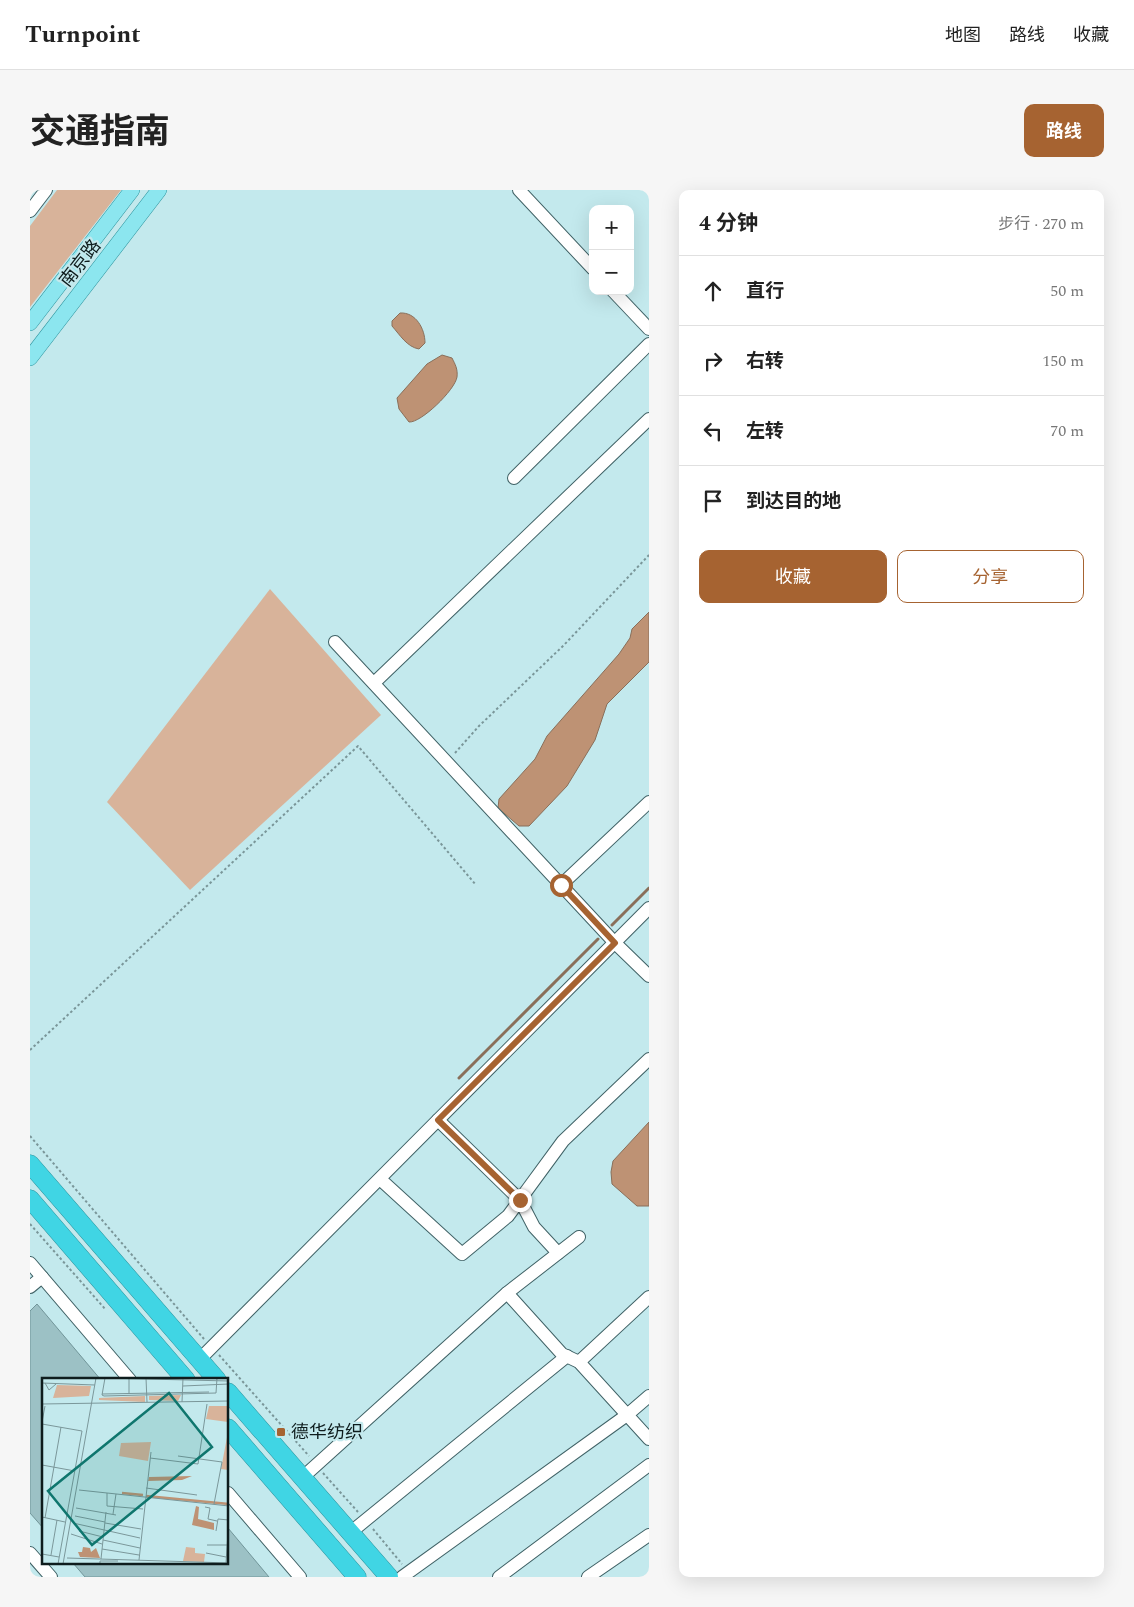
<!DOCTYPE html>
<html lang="zh">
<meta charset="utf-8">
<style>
body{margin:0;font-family:Spectral,"Noto Sans SC",serif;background:#f6f6f6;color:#222}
.controls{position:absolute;right:15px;top:15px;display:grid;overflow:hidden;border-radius:10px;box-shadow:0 5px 20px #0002}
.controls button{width:45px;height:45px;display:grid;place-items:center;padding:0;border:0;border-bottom:1px solid #e0e0e0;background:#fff;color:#222;font:25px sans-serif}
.stop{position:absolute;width:15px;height:15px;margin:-11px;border:4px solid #a66331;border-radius:50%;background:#fff}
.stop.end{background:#a66331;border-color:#fff;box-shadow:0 1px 5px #0008}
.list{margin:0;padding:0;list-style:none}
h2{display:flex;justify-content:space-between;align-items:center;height:65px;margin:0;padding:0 20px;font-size:21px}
h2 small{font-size:16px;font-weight:400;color:#767676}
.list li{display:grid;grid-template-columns:32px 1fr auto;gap:15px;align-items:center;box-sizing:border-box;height:70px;padding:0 20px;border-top:1px solid #e0e0e0}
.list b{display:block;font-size:19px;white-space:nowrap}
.list em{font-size:16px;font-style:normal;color:#767676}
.actions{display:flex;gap:10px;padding:15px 20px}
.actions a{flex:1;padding:11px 0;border:1px solid #a66331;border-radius:10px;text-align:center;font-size:18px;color:#a66331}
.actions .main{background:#a66331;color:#fff}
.icon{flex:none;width:28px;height:28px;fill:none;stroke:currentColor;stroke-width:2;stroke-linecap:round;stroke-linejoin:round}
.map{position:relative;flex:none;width:619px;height:1387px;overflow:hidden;border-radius:10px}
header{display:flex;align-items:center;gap:30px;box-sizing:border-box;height:70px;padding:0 25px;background:#fff;border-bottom:1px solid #e0e0e0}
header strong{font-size:24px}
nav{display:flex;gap:28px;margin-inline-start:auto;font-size:18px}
.intro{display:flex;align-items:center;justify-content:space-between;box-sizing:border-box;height:120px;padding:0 30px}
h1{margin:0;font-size:35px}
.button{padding:12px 22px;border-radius:10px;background:#a66331;color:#fff;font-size:18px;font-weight:700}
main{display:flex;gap:30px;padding:0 30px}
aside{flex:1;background:#fff;border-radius:10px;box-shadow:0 5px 20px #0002}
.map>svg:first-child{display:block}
</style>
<header>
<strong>Turnpoint</strong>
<nav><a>地图</a><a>路线</a><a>收藏</a></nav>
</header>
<div class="intro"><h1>交通指南</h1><a class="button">路线</a></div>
<main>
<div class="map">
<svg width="619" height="1387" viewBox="0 0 619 1387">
<rect width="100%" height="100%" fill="#c3e9ed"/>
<!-- green -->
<g fill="#d8b39a">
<path d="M27,0H91L0,117V36Z"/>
<path d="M240,399L351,525L160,700L77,612Z"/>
</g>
<!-- water -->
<g fill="#be9274" stroke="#896f5a">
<path d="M370,123C386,122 395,139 395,153L389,159C377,157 370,145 362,136V131Z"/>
<path d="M412,165L422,168C425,174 428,179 427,187C425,200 391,233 379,232L369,219L367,208L397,174Z"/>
<path d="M619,422V472L577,514L565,550L537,596L499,636H489L468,618L469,609L505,569L517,546L589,464L600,448L602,439Z"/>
<path d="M619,932V1016H607L582,994L581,982L583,971Z"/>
</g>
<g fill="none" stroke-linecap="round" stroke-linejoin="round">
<!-- stream -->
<g stroke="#896f5a" stroke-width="3">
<path d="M582,735L619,698"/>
<path d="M429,888L568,749"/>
</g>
</g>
<!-- building -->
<g fill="#9cc1c5" stroke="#719599">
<path d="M7,1114L71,1190H14V1339L0,1323V1121Z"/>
<path d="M198,1338L239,1387H55L43,1373H198Z"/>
</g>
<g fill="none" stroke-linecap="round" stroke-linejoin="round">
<!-- minor casing -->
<g stroke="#406266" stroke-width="14">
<g id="minor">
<path d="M489,0L563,79"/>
<path d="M0,21L16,0"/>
<path d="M583,101L619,139"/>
<path d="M484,288L619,154"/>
<path d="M305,452L585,753L619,786"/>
<path d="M344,493L619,229"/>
<path d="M531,695L619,612"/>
<path d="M408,930L490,1010L504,1037L528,1063"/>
<path d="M350,989L432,1064L478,1026L533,951L619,869"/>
<path d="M0,1073L100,1190"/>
<path d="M0,1097L12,1087"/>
<path d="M477,1103L532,1164L549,1172L619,1249"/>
<path d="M169,1170L619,718"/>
<path d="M549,1172L619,1107"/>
<path d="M273,1287L477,1103L549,1047"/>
<path d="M198,1303L270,1387"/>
<path d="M321,1342L537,1166"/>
<path d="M0,1363L21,1387"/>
<path d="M372,1387L597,1225L619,1206"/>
<path d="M469,1387L619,1275"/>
<path d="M558,1387L619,1345"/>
</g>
</g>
<!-- major casing -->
<g stroke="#2e949e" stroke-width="16">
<g id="major">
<path d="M0,133L102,0"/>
<path d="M0,168L129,0"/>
</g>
</g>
<!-- highway casing -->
<g stroke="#2e949e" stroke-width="19">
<g id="highway">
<path d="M0,974L187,1190"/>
<path d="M0,1009L156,1190"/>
<path d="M198,1202L359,1387"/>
<path d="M198,1238L327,1387"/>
</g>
</g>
<!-- path -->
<g stroke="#7a9699" stroke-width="2" stroke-dasharray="2.5 2.5" stroke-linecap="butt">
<path d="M425,563L449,536L534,455L619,365"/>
<path d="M0,860L328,556L446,695"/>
<path d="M0,946L174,1149"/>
<path d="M0,1034L76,1120"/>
<path d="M189,1165L279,1266"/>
<path d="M293,1283L328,1322"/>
<path d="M343,1339L372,1374"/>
</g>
<!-- minor -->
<use href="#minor" stroke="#fff" stroke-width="12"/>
<!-- major -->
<use href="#major" stroke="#8ce6ef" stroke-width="15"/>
<!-- highway -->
<use href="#highway" stroke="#40d5e4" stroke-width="18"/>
</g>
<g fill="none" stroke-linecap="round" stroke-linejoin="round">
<!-- route -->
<path stroke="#a66331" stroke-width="6" d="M490,1010L408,930L585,753L531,695"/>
</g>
<!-- markers -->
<rect fill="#a66331" stroke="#c3e9ed" stroke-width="2" x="246" y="1237" width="10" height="10" rx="2.5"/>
<g text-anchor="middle" stroke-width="4.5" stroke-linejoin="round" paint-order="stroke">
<!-- street labels -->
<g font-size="18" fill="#0e1c1d" stroke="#c3e9ed">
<text transform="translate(50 73) rotate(-52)" y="6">南京路</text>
</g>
<!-- poi labels -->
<g font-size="18" fill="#0e1c1d" stroke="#c3e9ed" text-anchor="start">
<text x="261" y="1248">德华纺织</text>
</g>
</g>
<!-- overview -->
<g transform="translate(12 1188)">
<rect width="186" height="186" fill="#c3e9ed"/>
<path d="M15,7L49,8L47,18L11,20ZM139,17L136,23L107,22V18ZM103,18V24L57,22V20ZM167,28H186V44L164,41ZM186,54V92L179,91ZM109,64L106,83L77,78L79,65ZM144,169L153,170V175L163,176L162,184L141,183Z" fill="#d8b39a"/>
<path d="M150,98L140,102L106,103L107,99ZM154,128L157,129L156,141L172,145V152L150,147ZM41,169L48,170L49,174L54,170L58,180L38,179L36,174H40Z" fill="#be9274"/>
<path fill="none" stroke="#be9274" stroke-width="2.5" d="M80,115L101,117M104,118L187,126"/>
<path fill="none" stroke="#7b979a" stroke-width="1" d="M63,0L60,17L62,18L174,15L175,0M63,0L187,3M104,0L105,24M0,5L53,7M3,5L7,12L14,6M141,8L187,6M60,16L167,14M87,16V0M140,24L141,0M0,26L187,23M0,44L3,28M0,46L40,53L16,186M136,78L180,84L172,126M108,80L156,86L165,26M0,87L33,93M104,110L155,117M37,112L187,128M65,115V128L101,131M163,129L168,130L166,141L175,143M34,130L74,137M71,136L74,116M33,138L63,144M0,139L23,144M3,140L19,49M31,145L98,160M63,145L99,151M37,153L61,159M174,153L176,141L187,142M29,156L60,166M61,162L98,170M165,167H186M60,171L97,177M164,175L184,179M0,176L17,179M9,177L15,142M25,180L187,185M59,181L64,134M97,182L109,74M184,185L186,155M21,186L54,0M58,186V183H76"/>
<path fill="#0f766e" fill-opacity="0.15" stroke="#0f766e" stroke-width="2.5" d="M127,15L170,69L50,167L6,113Z"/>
<rect width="186" height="186" fill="none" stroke="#0e1c1d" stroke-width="2.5"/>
</g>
</svg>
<div class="controls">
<button>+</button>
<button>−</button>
</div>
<div class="stop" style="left:531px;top:695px"></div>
<div class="stop end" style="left:490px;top:1010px"></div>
</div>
<aside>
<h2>4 分钟<small>步行 · 270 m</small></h2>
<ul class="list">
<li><svg class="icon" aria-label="ahead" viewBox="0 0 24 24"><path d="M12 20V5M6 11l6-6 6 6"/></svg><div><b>直行</b></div><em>50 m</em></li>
<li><svg class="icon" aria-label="right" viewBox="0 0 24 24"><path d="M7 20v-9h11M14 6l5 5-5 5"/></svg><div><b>右转</b></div><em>150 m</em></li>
<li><svg class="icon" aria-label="left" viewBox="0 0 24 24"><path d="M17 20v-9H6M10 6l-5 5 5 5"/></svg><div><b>左转</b></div><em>70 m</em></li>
<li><svg class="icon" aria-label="arrive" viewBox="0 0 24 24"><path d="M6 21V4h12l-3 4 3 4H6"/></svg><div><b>到达目的地</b></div></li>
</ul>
<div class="actions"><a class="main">收藏</a><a>分享</a></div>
</aside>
</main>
